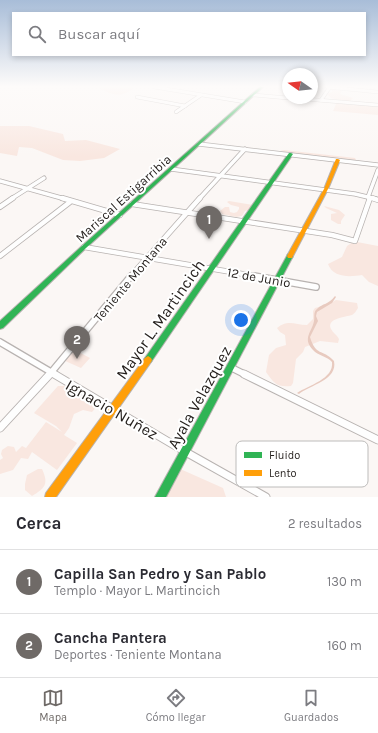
<!DOCTYPE html>
<html lang="es">
<meta charset="utf-8">
<style>
body{margin:0;font-family:Karla,sans-serif;background:#f2f2f3;color:#2b2b33}
.compass{position:absolute;left:282px;top:68px;width:36px;height:36px;border-radius:50%;background:#fff;box-shadow:0 2px 6px #0003;rotate:284deg}
.you{position:absolute;left:241px;top:320px;width:14px;height:14px;margin:-10px;border:3px solid #fff;border-radius:50%;background:#1a73e8;box-shadow:0 0 0 6px #1a73e833}
.badge{display:grid;place-items:center;width:26px;height:26px;border-radius:50%;background:#6f6a67;color:#fff;font-size:13px;font-weight:700}
.pin{position:absolute;translate:-50% -33px;filter:drop-shadow(0 1px 2px #0008)}
.pin::after{content:'';position:absolute;top:21px;width:14px;height:12px;background:inherit;clip-path:polygon(0 0,100% 0,50% 100%)}
.list{margin:0;padding:0;list-style:none}
h2{display:flex;justify-content:space-between;align-items:center;height:52px;margin:0;padding:0 16px;font-size:17px}
h2 small{font-size:13px;font-weight:400;color:#7c7c81}
.list li{display:grid;grid-template-columns:26px 1fr auto;gap:12px;align-items:center;box-sizing:border-box;height:64px;padding:0 16px;border-top:1px solid #e1e1e2}
.list b{display:block;font-size:15px;white-space:nowrap}
.list p{margin:0;font-size:13px;white-space:nowrap;color:#7c7c81}
.list em{font-size:13px;font-style:normal;color:#7c7c81}
.icon{flex:none;width:22px;height:22px;fill:none;stroke:currentColor;stroke-width:2;stroke-linecap:round;stroke-linejoin:round}
.map{position:relative;flex:none;width:378px;height:497px;overflow:hidden}
.search{position:absolute;background:#fff;box-shadow:0 2px 6px #0003;left:12px;right:12px;top:12px;height:44px;display:flex;align-items:center;gap:10px;box-sizing:border-box;padding:0 14px;border-radius:0px;color:#7c7c81;font-size:15px}
.sheet{height:180px;background:#fff}
nav{display:flex;justify-content:space-around;align-items:center;box-sizing:border-box;height:56px;border-top:1px solid #e1e1e2;background:#fff;font-size:11px;color:#7c7c81}
nav a{display:grid;justify-items:center;gap:2px}
nav .on{color:#6f6a67}
.map>svg:first-child{display:block}
</style>
<div class="map">
<svg width="378" height="497" viewBox="0 0 378 497">
<rect width="100%" height="100%" fill="#fbf7f5"/>
<!-- green -->
<g fill="#f9e7e0">
<path d="M98,87H134C123,99 110,95 98,87Z"/>
<path d="M332,89L342,90L340,94L353,98L349,102L331,98L327,94L332,92Z"/>
<path d="M337,102L378,106V115L333,111Z"/>
<path d="M0,126H29L63,134L65,141L86,140L120,149L104,158L80,161L63,160L32,148L19,147L17,156L0,153Z"/>
<path d="M284,150L355,158L356,160L318,157L280,151Z"/>
<path d="M229,201L253,205L250,210L245,211L242,216L236,217L222,214L220,211L225,207H229L230,212L234,213L237,212L239,209V207L231,205L227,202Z"/>
<path d="M324,206L339,210L345,215L341,221V224H338L331,220V214L337,213L326,208Z"/>
<path d="M353,242H357L378,246V286L369,282L362,275C350,277 333,278 328,264L342,257L347,246Z"/>
<path d="M336,300L357,303L358,308C356,311 355,313 352,315C346,317 326,318 331,329C333,333 337,335 339,339L338,343L320,341L305,347L303,352L296,359L293,383L291,386C276,387 275,384 266,372L269,355L276,348L286,345L285,335L280,332L277,328C288,319 295,325 307,325L313,319V311L315,308L329,304Z"/>
<path d="M73,349L90,358L81,368L63,360Z"/>
<path d="M58,386H68L94,399L97,406L92,412L83,410L74,414L69,428L64,435L77,443L57,470L32,452L28,459L21,458L13,470L0,474V460L3,458L1,454L2,450L8,446L14,447L16,452L22,446L26,448L46,422L62,432L56,426L34,413Z"/>
<path d="M178,468L223,488L226,497H157Z"/>
<path d="M38,469H42C49,484 45,488 32,496L25,490V484L27,475Z"/>
</g>
<!-- water -->
<path fill="#e8cabf" d="M335,296L336,297L332,303L317,312L316,316L318,321L310,337C316,357 322,348 334,361C338,380 310,385 299,394L297,393C309,385 334,379 332,362C327,356 318,356 313,350C302,338 312,332 314,321C315,317 313,312 317,309C323,303 328,305 335,296Z"/>
<g fill="none" stroke-linecap="round" stroke-linejoin="round">
<!-- street-far4 casing -->
<g stroke="#b8b3b1" stroke-width="4">
<g id="street-far4">
<path d="M154,87L245,102"/>
<path d="M327,87L378,92"/>
<path d="M253,95L288,98"/>
<path d="M137,97L185,106"/>
<path d="M293,98L378,105"/>
<path d="M321,100L330,87"/>
<path d="M176,112L201,95"/>
</g>
</g>
<!-- street-far3 casing -->
<g stroke="#b8b3b1" stroke-width="5">
<g id="street-far3">
<path d="M199,144L378,165"/>
<path d="M171,169L355,194L376,199"/>
<path d="M0,181L65,199"/>
<path d="M368,197L378,170"/>
<path d="M11,199L44,178"/>
<path d="M199,199L245,149"/>
<path d="M369,199L370,198"/>
</g>
</g>
<!-- street-far2 casing -->
<g stroke="#b8b3b1" stroke-width="6">
<g id="street-far2">
<path d="M62,198L120,215"/>
<path d="M372,198L378,200"/>
<path d="M132,204L332,235L355,241L370,198"/>
<path d="M0,207L13,198"/>
<path d="M84,247L260,277"/>
<path d="M0,256L70,202"/>
<path d="M130,277L200,198"/>
</g>
</g>
<!-- street-far1 casing -->
<g stroke="#b8b3b1" stroke-width="8">
<g id="street-far1">
<path d="M254,276L316,287"/>
<path d="M0,342L56,375"/>
<path d="M230,367L246,375"/>
<path d="M49,375L131,276"/>
</g>
</g>
<!-- street casing -->
<g stroke="#b8b3b1" stroke-width="9">
<g id="street">
<path d="M54,374L184,451L266,497"/>
<path d="M244,374L378,440"/>
<path d="M0,428L50,374"/>
</g>
</g>
<!-- fast casing -->
<g stroke="#b8b3b1" stroke-width="2">
<g id="fast">
<path d="M260,87H263L86,248L3,328L0,329V321L82,246Z"/>
<path d="M289,153H291L293,154L151,362L148,364L145,362L144,360L145,358Z"/>
<path d="M288,254H290L293,256L166,497H155Z"/>
</g>
</g>
<!-- slow casing -->
<g stroke="#b8b3b1" stroke-width="2">
<g id="slow">
<path d="M336,159H338L340,160L328,189L293,256L292,258H288L287,256L324,189Z"/>
<path d="M148,356L151,358L152,360L151,362L56,497H45L46,493L145,358Z"/>
</g>
</g>
<!-- street-far4 -->
<use href="#street-far4" stroke="#fefefe" stroke-width="3"/>
<!-- street-far3 -->
<use href="#street-far3" stroke="#fefefe" stroke-width="3.5"/>
<!-- street-far2 -->
<use href="#street-far2" stroke="#fefefe" stroke-width="4.5"/>
<!-- street-far1 -->
<use href="#street-far1" stroke="#fefefe" stroke-width="5.5"/>
<!-- street -->
<use href="#street" stroke="#fefefe" stroke-width="7"/>
<!-- fast -->
<use href="#fast" fill="#30b455" fill-rule="evenodd"/>
<!-- slow -->
<use href="#slow" fill="#ff9f0a" fill-rule="evenodd"/>
</g>
<!-- sky -->
<linearGradient id="sky" x2="0" y2="1"><stop stop-color="#a8bdd8"/><stop offset="0.55" stop-color="#fdfbfa"/><stop offset="1" stop-color="#fdfbfa" stop-opacity="0"/></linearGradient>
<rect width="378" height="157" fill="url(#sky)"/>
<g text-anchor="middle" stroke-width="4" stroke-linejoin="round" paint-order="stroke">
<!-- street labels -->
<g font-size="13" fill="#231e1b" stroke="#fff">
<text transform="translate(123 198) rotate(-42)" y="5">Mariscal Estigarribia</text>
<text transform="translate(259 277) rotate(10)" y="5">12 de Junio</text>
<text transform="translate(130 279) rotate(-50)" y="5">Teniente Montana</text>
</g>
<!-- near-street labels -->
<g font-size="16" fill="#231e1b" stroke="#fff">
<text transform="translate(160 319) rotate(-55)" y="6">Mayor L. Martincich</text>
<text transform="translate(199 397) rotate(-61)" y="6">Ayala Velazquez</text>
<text transform="translate(112 409) rotate(30)" y="6">Ignacio Nuñez</text>
</g>
</g>
<!-- legend -->
<rect x="236" y="441" width="132" height="46" rx="6" fill="#fff" stroke="#bdbcbb" stroke-width="1"/>
<rect x="244" y="452" width="18" height="6" fill="#30b455"/>
<rect x="244" y="470" width="18" height="6" fill="#ff9f0a"/>
<g font-size="11" fill="#231e1b">
<text x="269" y="459">Fluido</text>
<text x="269" y="477">Lento</text>
</g>
</svg>
<svg class="compass" viewBox="-18 -18 36 36"><path d="M0-13l5 13h-10z" fill="#e53935"/><path d="M0 13l5-13h-10z" fill="#7c7c81"/></svg>
<div class="you"></div>
<div class="pin badge" style="left:209px;top:239px">1</div>
<div class="pin badge" style="left:77px;top:359px">2</div>
<div class="search"><svg class="icon" aria-label="search" viewBox="0 0 24 24"><circle cx="10" cy="10" r="6"/><path d="M15 15l6 6"/></svg>Buscar aquí</div>
</div>
<section class="sheet">
<h2>Cerca<small>2 resultados</small></h2>
<ul class="list">
<li><span class="badge">1</span><div><b>Capilla San Pedro y San Pablo</b><p>Templo · Mayor L. Martincich</p></div><em>130 m</em></li>
<li><span class="badge">2</span><div><b>Cancha Pantera</b><p>Deportes · Teniente Montana</p></div><em>160 m</em></li>
</ul>
</section>
<nav>
<a class="on"><svg class="icon" aria-label="map" viewBox="0 0 24 24"><path d="M3 6l6-2 6 2 6-2v14l-6 2-6-2-6 2zM9 4v14M15 6v14"/></svg>Mapa</a>
<a><svg class="icon" aria-label="directions" viewBox="0 0 24 24"><path d="M12 3l9 9-9 9-9-9zM9 14v-3h6M13 9l2 2-2 2"/></svg>Cómo llegar</a>
<a><svg class="icon" aria-label="saved" viewBox="0 0 24 24"><path d="M7 4h10v16l-5-4-5 4z"/></svg>Guardados</a>
</nav>
